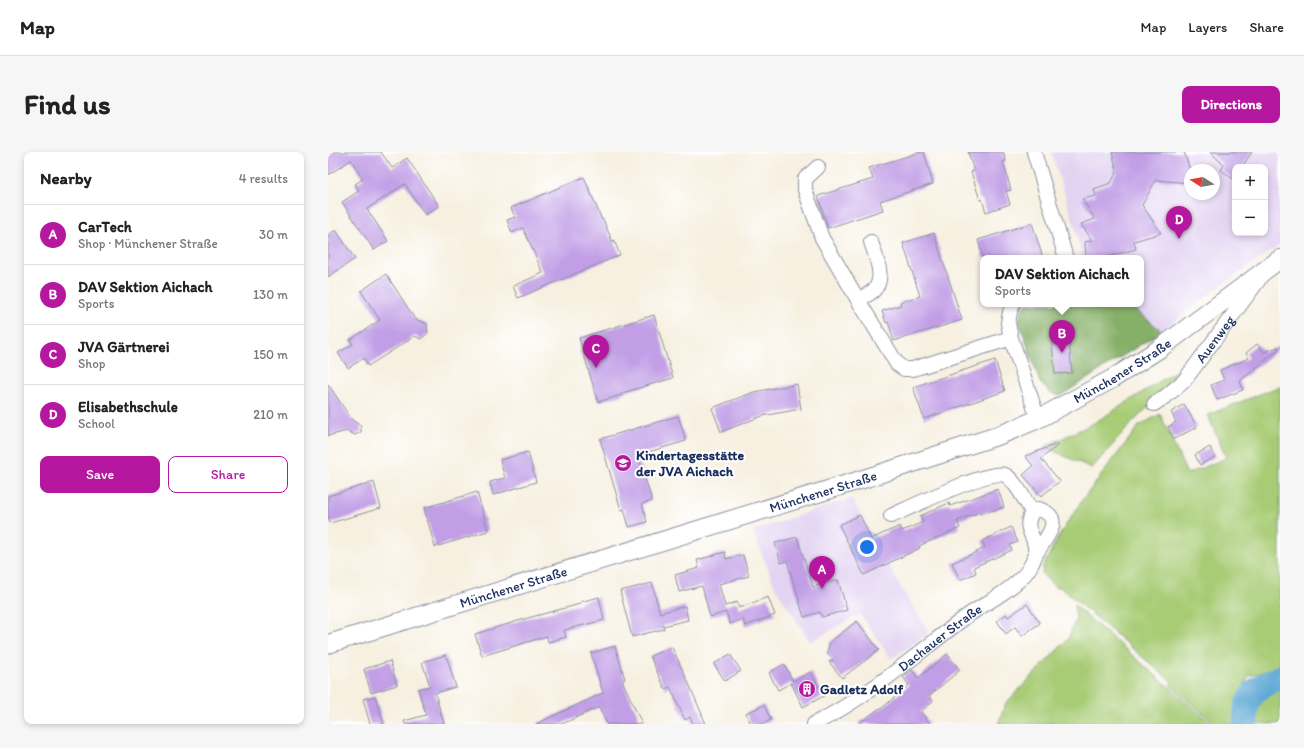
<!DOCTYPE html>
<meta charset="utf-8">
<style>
body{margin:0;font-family:Itim,sans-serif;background:#f6f6f6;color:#222}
.controls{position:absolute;right:12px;top:12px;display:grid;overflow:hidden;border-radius:8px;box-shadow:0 2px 6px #0003}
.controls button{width:36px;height:36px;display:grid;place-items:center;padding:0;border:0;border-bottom:1px solid #e0e0e0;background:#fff;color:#222;font:20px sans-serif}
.compass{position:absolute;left:856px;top:12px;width:36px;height:36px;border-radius:50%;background:#fff;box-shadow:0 2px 6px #0003;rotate:281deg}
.you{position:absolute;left:539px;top:395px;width:14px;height:14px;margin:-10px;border:3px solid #fff;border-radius:50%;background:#1a73e8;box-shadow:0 0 0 6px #1a73e833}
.badge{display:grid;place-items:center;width:26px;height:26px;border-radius:50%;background:#b5179e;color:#fff;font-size:13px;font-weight:700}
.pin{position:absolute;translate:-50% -33px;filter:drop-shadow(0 1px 2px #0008)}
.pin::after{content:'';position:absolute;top:21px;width:14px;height:12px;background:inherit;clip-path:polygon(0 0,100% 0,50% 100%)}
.popup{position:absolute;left:652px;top:103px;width:164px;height:52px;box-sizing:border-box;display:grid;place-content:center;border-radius:8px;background:#fff;filter:drop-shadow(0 1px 3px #0005);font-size:13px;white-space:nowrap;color:#767676}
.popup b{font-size:15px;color:#222}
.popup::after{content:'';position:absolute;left:50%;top:100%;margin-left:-8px;border:8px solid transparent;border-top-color:#fff}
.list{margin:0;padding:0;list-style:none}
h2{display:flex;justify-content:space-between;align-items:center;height:52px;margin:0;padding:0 16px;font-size:17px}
h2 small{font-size:13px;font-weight:400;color:#767676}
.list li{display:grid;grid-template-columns:26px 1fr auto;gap:12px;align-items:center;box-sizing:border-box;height:60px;padding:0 16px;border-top:1px solid #e0e0e0}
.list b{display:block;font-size:15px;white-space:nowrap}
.list p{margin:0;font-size:13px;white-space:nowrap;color:#767676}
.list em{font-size:13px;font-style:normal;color:#767676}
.actions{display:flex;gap:8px;padding:12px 16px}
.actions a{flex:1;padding:9px 0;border:1px solid #b5179e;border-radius:8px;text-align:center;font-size:14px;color:#b5179e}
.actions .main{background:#b5179e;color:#fff}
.map{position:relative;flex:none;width:952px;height:572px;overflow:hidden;border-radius:8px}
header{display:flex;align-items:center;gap:24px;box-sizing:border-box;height:56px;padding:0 20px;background:#fff;border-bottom:1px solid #e0e0e0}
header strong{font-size:19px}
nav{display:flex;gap:22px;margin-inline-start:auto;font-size:14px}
.intro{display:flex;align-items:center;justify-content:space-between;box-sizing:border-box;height:96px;padding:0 24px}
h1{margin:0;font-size:28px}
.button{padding:10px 18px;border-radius:8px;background:#b5179e;color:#fff;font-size:14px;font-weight:700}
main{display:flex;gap:24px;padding:0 24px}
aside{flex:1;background:#fff;border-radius:8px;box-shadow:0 2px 6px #0003}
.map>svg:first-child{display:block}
</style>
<header>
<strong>Map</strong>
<nav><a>Map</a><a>Layers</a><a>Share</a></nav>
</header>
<div class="intro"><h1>Find us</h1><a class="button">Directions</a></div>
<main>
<aside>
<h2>Nearby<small>4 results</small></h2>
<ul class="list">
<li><span class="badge">A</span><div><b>CarTech</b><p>Shop · Münchener Straße</p></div><em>30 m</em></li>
<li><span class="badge">B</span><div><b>DAV Sektion Aichach</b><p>Sports</p></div><em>130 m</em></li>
<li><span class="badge">C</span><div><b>JVA Gärtnerei</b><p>Shop</p></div><em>150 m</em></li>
<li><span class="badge">D</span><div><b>Elisabethschule</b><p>School</p></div><em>210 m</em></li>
</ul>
<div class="actions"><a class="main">Save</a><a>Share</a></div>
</aside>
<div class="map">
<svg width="952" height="572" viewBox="0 0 952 572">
<rect width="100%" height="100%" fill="#fff"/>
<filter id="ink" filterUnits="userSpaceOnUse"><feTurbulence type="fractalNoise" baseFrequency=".025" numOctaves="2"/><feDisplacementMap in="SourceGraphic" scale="8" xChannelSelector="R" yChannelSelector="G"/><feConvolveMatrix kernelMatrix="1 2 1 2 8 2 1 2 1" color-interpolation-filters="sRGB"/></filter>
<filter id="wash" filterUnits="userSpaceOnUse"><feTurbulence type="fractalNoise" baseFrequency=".012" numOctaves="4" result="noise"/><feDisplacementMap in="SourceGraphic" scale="16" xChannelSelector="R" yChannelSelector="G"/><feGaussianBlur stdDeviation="0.9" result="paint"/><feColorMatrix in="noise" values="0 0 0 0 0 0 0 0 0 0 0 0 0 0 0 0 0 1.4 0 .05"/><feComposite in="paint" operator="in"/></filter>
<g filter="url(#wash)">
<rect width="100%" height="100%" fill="#f7f0e0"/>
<!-- built -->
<g fill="#e3d3f2" fill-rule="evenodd">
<path d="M723,0H952V93L896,131L834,179L800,152H813V106H754L748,78ZM907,15H937V81H907ZM862,18H886V42H862Z"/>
<path d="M524,347L568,427L601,481L563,507L532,462L482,490L447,435L425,379L510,350Z"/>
</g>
<!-- green -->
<g fill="#a8cc76" stroke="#627e6a">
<path d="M865,208L867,209L804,271L764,316L716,295L766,271L801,249Z"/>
<path d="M952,234V515L921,524L917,532L911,572H887L842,533L844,530L732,435H727L714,422L715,414L734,379L755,347L811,274L832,262L859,322L898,306L880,263Z"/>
<path d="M746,453L884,572H670L678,551L740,487L748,467Z"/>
<path d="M952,533V572H922L924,555L936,541Z"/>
</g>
<!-- forest -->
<path fill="#86b067" stroke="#507062" d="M699,152H800L834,179L732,244L722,241L712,231L691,169L694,157Z"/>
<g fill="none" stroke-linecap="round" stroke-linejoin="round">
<!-- river -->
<path stroke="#5ea8d6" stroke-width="25" d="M917,572C918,566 917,559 919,553C924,537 939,531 952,525"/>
</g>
<g id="blocks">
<!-- building -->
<g fill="#c19ee6">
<path d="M0,0H53L64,16L79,6L111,54L97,63L77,32L39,57L60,89L46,98L14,50L31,39L27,32L35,27L23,8L0,23Z"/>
<path d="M593,0H596L605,32L552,49L555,58L500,76L490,44L545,27L541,16Z"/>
<path d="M640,0H675L678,9L675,10L683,38L678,39L682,52L658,60L654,47L652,48L643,20L646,19Z"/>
<path d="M784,0H856L862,18V31L828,28L814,53L833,81L806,89L808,97L776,106H758L757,90L764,88L753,72L767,67L754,47L768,44L766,37L783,31L789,19Z"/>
<path d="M882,0H924L914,15H907V28L893,18L896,13Z"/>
<path d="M256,25L274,68L275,67L284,89L286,88L292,103L190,146L185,134L215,121L195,76L184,81L179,68L187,65L183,56Z"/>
<path d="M704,71L714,103L706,106H655L650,88Z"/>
<path d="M8,78L27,107L0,125V83Z"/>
<path d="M606,81L634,168L566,189L560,170L558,171L554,159L573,153L572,150L592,144L575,91Z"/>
<path d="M58,122L87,167L99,172L100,181L93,187L87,184L40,214L36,206L20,216L10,201L25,192L22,188L52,168L33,139Z"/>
<path d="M326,163L345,226L294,241V243L270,250L251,186Z"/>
<path d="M740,179L744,221L727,222L723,181Z"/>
<path d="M929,192L936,200L950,195L951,197L912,229L915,238L889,248L883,233L896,228L892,218L921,206L918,201Z"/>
<path d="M667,208L677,239L596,267L585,235Z"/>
<path d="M0,232L24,268L33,274V280L27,283L19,279L0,284Z"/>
<path d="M469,232L473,257L434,264L393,280L384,256L426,240Z"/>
<path d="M856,252L869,275L846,287L840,275L848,270L843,260Z"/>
<path d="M350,264L358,289L310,303L324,349L314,352L319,370L301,375L296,357L293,358L272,287Z"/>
<path d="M729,292L730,293L713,307L732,329L713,344L695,323L705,314L697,304Z"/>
<path d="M882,295L887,305L872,313L867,303Z"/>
<path d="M200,300L208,330L165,343L162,330L177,326L172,308Z"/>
<path d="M46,330L53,356L2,371L0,363V344Z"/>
<path d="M670,337L676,355L653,362L652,360L629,369L632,376L591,394L592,396L536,423L511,373L532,363L543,387L572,374L574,379L595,370L592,364L621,351L622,354Z"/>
<path d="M149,340L160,379L107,395L96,356Z"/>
<path d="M683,375L690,390L682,393L684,398L646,415L648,421L632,428L624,411L657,396L654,389Z"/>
<path d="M469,385L485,435L510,428L519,458L494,465L492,460L476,465L459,409L453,411L447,391Z"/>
<path d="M397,400L398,407L415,403L421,424L391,432L397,454L409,450L411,456L440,445L447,463L417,474L415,467L402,472L398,460L382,465L374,434L351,440L347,423L371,416L369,408Z"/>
<path d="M324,431L332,461L357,454L360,468L335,474L336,477L304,485L292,439Z"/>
<path d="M271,445L276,468L236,478L238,485L220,490L219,484L154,504L147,482L200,466L252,452V450Z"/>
<path d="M699,452L712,471L694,484L687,475L678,482L669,469L678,462L680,465Z"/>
<path d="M529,469L551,498L514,526L501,510L505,508L499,501L502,490Z"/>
<path d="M287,494L297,527L294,528L314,572H279L271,555L234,572H208L275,541L263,501Z"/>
<path d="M344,495L361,532L378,572H365L362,565L357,568L342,535L337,537L322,504Z"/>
<path d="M402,502L413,519L397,529L386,512Z"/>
<path d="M619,502L632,518L601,544L605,549L593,560L602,572H530L552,556L553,557L581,533L575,525L584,518L590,526Z"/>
<path d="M118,503L128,535L107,541L116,572H77L76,569L98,563L90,537L102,534L94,510Z"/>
<path d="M62,509L69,533L43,541L36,517Z"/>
<path d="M456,512L465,529L483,520L496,544L475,555L463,531L450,538L441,521Z"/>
<path d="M47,544L56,572H42L35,547Z"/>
<path d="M436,553L443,568L434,572H423L418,561Z"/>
</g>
</g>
</g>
<g filter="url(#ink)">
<use href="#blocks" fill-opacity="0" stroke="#89909f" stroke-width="1"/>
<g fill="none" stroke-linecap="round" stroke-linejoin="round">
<!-- minor casing -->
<g stroke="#89909f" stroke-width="16">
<g id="minor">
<path d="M706,0L738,106"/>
<path d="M490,15L477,27V38L494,86L530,148L569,212L576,217H585L683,186"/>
<path d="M530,148C535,145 542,142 546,138C558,126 547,103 543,90"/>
<path d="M685,152L682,160L680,171L683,186L710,267"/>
<path id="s1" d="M826,252L838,244L856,229L932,126"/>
<path d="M563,364C581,356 661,317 677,323C687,328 698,350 704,360"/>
<path id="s2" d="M486,572C540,545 586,504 635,467C652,454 674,444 690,429C695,425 700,419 703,413C705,410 706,406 708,402C716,387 739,367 711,357L704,360C697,375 701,375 706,390C707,393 707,398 708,402"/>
</g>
</g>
<!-- major casing -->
<g stroke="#89909f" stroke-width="20">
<g id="major">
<path id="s3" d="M0,492L529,329L672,283L710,267L784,227L831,197L952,107"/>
</g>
</g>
<!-- minor -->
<use href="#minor" stroke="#fff" stroke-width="14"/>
<!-- major -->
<use href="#major" stroke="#fff" stroke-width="18"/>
</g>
</g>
<!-- icons -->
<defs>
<g id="school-disc" transform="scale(0.9)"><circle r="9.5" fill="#b5179e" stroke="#fff"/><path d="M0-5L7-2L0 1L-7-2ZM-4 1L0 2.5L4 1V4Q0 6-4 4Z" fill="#fff"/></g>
<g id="building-disc" transform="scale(0.9)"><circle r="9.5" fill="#b5179e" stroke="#fff"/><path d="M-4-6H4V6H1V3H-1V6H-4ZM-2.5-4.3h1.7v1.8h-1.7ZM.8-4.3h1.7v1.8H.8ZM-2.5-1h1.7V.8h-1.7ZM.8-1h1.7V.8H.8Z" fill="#fff"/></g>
</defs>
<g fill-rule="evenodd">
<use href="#school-disc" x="295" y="311"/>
<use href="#building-disc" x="479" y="537"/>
</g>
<g text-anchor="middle" stroke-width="4" stroke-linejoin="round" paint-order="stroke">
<!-- street labels -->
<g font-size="14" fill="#1b2f5e" stroke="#fff">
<text dy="5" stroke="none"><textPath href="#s1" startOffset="90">Auenweg</textPath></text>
<text dy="5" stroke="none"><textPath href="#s3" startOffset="842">Münchener Straße</textPath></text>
<text dy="5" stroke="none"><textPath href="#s3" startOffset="518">Münchener Straße</textPath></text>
<text dy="5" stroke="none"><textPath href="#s3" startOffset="194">Münchener Straße</textPath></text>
<text dy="5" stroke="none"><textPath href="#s2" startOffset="153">Dachauer Straße</textPath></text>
</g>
<!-- poi labels -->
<g font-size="14" font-weight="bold" fill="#1b2f5e" stroke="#fff" text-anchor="start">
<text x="308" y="308">Kindertagesstätte<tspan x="308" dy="16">der JVA Aichach</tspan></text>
<text x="492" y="542">Gadletz Adolf</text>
</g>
</g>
</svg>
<div class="controls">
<button>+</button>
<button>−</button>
</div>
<svg class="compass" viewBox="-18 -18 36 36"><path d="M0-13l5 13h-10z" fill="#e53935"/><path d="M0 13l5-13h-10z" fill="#767676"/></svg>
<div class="you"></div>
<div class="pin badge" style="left:494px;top:437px">A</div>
<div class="pin badge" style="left:734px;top:201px">B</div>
<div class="popup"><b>DAV Sektion Aichach</b>Sports</div>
<div class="pin badge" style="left:268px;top:216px">C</div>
<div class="pin badge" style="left:851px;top:87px">D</div>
</div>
</main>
